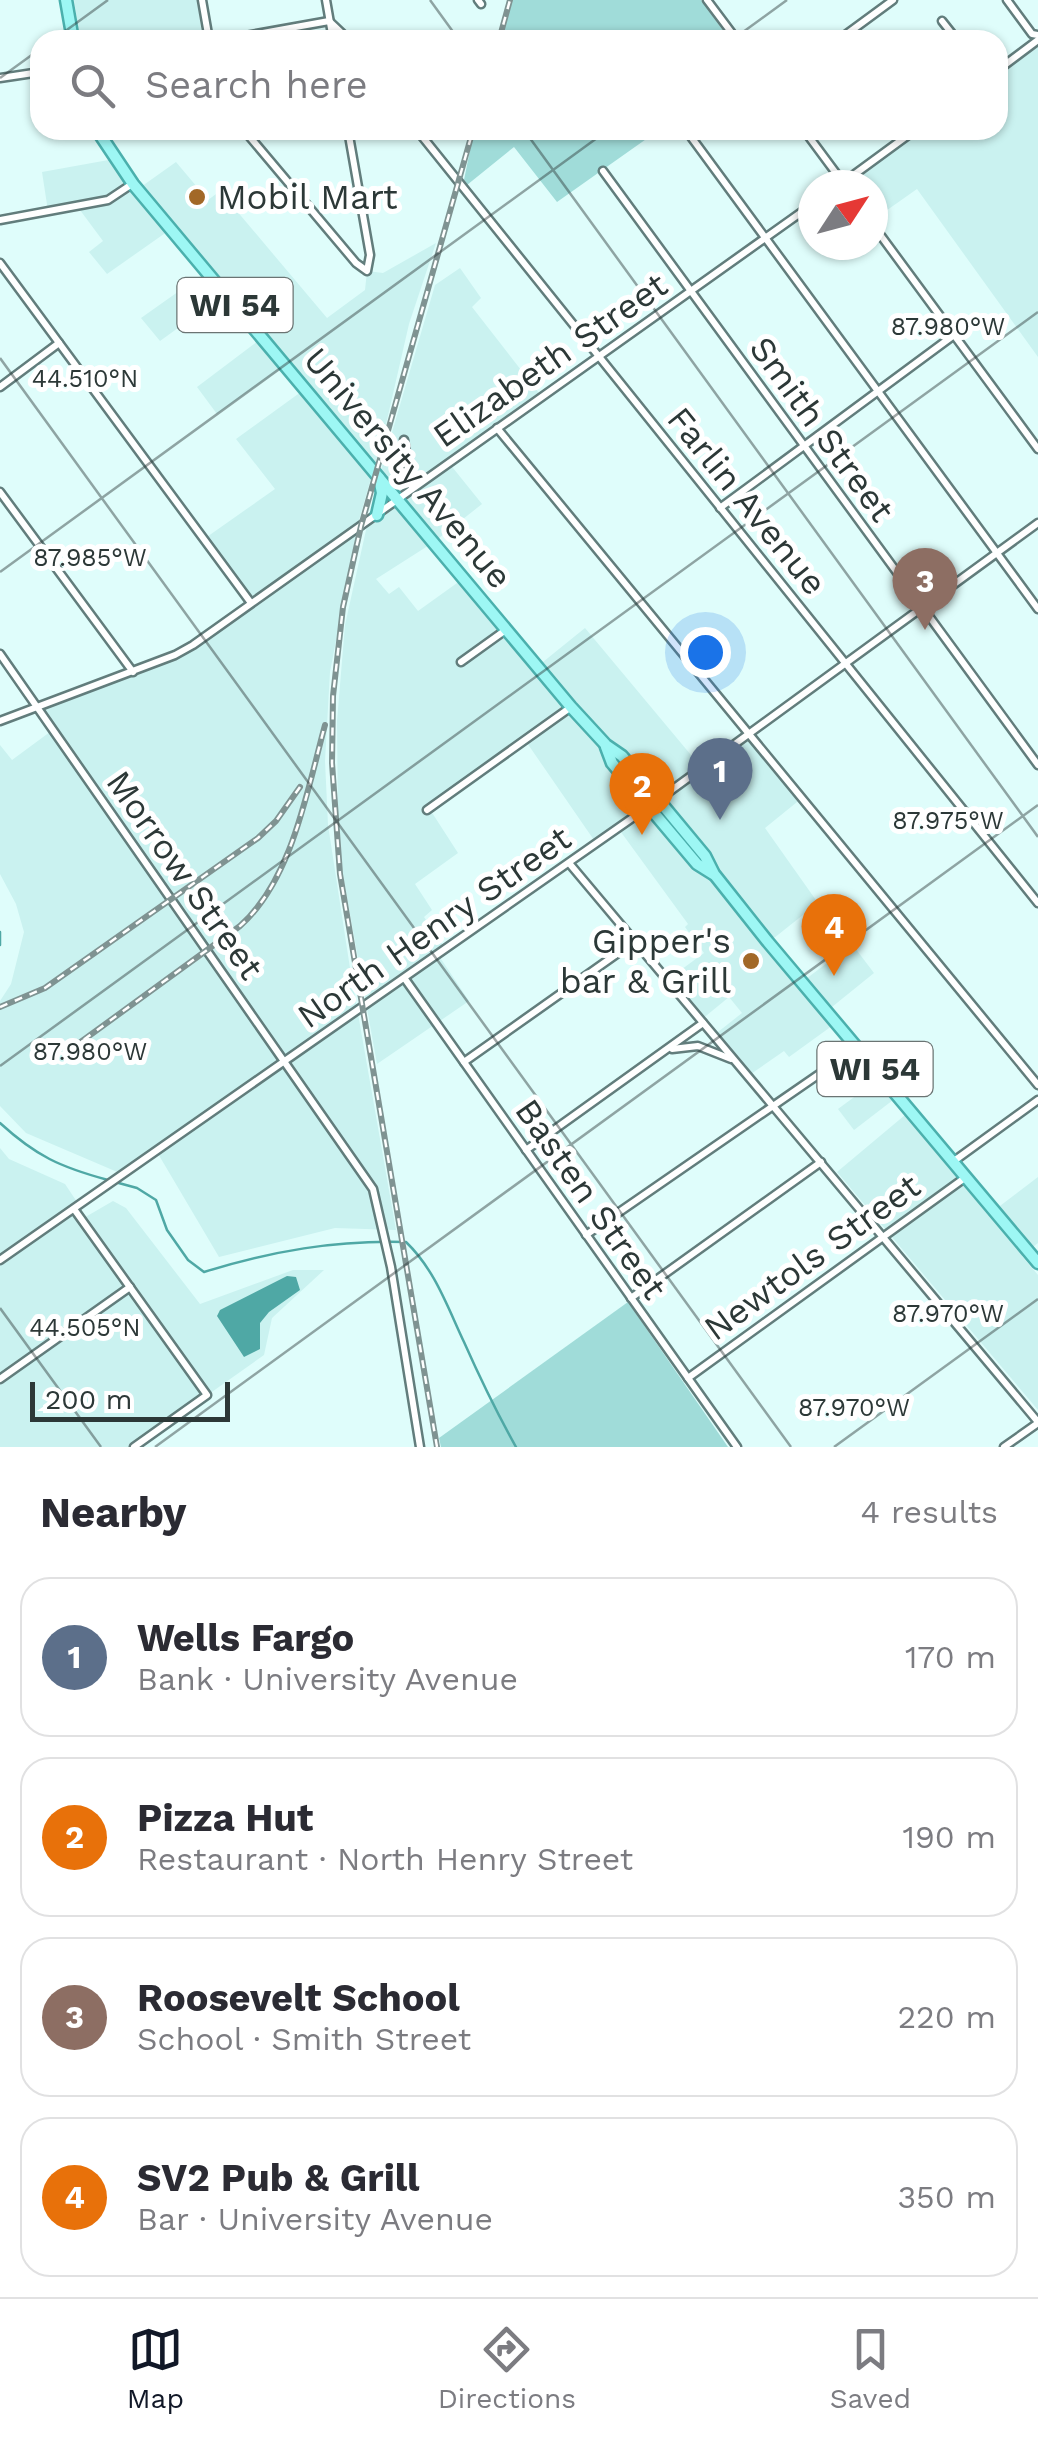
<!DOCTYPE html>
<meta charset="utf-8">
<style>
body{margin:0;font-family:"Work Sans",sans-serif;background:#f7f7f7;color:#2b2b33}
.compass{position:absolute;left:798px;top:170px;width:90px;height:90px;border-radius:50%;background:#fff;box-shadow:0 2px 8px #0004;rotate:54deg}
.scale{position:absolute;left:30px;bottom:25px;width:200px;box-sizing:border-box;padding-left:10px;border:5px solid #2c3837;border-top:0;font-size:28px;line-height:35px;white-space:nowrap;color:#2c3837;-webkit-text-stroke:8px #fff;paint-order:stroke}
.you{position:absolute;left:705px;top:652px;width:35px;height:35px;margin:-25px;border:8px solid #fff;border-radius:50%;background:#1a73e8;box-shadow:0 0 0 15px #1a73e833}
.badge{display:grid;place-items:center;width:65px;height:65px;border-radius:50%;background:#111827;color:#fff;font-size:32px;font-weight:700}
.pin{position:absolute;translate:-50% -82px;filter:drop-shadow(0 2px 5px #0008)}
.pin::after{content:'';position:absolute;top:52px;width:35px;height:30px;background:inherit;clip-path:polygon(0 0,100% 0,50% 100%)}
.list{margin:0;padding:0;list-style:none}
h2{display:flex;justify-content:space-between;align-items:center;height:130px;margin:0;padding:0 40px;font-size:42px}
h2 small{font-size:32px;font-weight:400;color:#7c7c81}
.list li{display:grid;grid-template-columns:65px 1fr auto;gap:30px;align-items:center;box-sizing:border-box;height:160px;margin:0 20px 20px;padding:0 20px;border:2px solid #e1e1e2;border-radius:30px}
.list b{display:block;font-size:38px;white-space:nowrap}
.list p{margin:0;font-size:32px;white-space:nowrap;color:#7c7c81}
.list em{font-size:32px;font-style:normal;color:#7c7c81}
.icon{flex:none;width:55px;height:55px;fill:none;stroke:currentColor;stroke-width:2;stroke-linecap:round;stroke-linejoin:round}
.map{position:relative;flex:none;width:1038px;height:1447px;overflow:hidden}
.search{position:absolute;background:#fff;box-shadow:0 2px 8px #0004;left:30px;right:30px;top:30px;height:110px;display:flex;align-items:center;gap:25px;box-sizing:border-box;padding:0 35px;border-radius:30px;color:#7c7c81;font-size:38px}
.sheet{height:850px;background:#fff}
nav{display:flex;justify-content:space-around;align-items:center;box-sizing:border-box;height:140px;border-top:2px solid #e1e1e2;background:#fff;font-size:28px;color:#7c7c81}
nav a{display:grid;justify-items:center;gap:5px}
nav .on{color:#111827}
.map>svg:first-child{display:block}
</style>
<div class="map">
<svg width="1038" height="1447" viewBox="0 0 1038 1447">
<rect width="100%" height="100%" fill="#dffdfb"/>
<!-- built -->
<g fill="#caf2f0">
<path d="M74,0H197L202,34L200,38L189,40H80Z"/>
<path d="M1038,40V357L917,189L873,220V185H844L915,130H998V70Z"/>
<path d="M114,159L138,189L176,162L208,200L220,191L327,318L365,290L367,271L383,273L436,243L409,324L384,433L359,520L330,672L325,761L328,825L350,968L396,1230L335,1228L219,1257L157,1152L122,1174L26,1133L0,1106V1001L11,984L24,932L16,904L0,874V745L12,760L54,729L39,707L175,655L251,603L204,539L275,489L236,439L305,389L285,366L217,414L197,387L262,338L225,294L160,341L141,318L206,272L171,229L107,274L89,252L103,241L77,206L48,211L42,172Z"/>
<path d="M460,268L481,298L472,307L542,397L449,463L482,504L434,542L376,579L389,594L399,587L418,611L464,578L538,666L585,628L701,767L748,733L802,798L765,828L818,903L769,942L802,982L852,944L874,973L827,1011L836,1023L789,1057L784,1051L748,1076L718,1040V1032L742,1013L729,997L701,1020L667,980L704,953L685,927L688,924L618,828L596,843L525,740L429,808L458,853L415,884L432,910L424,917L446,950L439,956L469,1001L377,1064L341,864L338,829L337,721L345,625L368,521L397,499L379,477L435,285Z"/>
<path d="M876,1081L893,1100L854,1130L838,1109Z"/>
<path d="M905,1115L988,1215L1038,1177V1243L1022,1256L1038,1275V1410L837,1172Z"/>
<path d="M0,1148L9,1159L65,1184L79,1205L75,1209L82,1219L113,1201L126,1208L200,1304L293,1270H324L272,1318L264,1355L134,1447H0Z"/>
</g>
<!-- green -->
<g fill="#a0dcd9">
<path d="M510,0H701L730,40H499Z"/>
<path d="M474,130H659L557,202L514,147L467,185L464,180Z"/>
<path d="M628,1302L728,1447H441L439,1438Z"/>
</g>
<!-- water -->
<path fill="#4fa8a5" d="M287,1276L296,1277L300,1290L269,1312L260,1323V1349L244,1357L217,1316L220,1310Z"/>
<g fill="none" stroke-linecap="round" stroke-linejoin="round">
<!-- stream -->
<g stroke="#4fa8a5" stroke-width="2.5">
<path d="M0,932V945"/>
<path d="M0,1123C36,1156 60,1167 108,1180"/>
<path d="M115,1182L137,1188L156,1200L167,1230L188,1260L204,1272C272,1251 335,1240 406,1242C435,1270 447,1306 464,1342C480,1378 497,1413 516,1447"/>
</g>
<!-- minor casing -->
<g stroke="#627d7c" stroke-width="11">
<g id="minor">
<path d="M202,0L209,40"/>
<path d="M326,0L333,40"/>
<path d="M478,0L481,4"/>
<path d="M707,0L737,40"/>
<path d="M1007,0L1032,34L1038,35"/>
<path d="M942,21L957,40"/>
<path d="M840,39L893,0"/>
<path d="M223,40L329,21L349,40"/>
<path d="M998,70L1038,40"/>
<path d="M0,78L40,72"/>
<path d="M244,130L356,263L367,271L370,255L348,130"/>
<path d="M417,130L1038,903"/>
<path d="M686,130L1038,609"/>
<path d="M804,130L844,184"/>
<path d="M603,171L1038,765"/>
<path d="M840,185L915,130"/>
<path d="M0,220L108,200L132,184"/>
<path d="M873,225L1038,449"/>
<path d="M0,263L251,603"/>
<path d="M0,387L59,343"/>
<path d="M497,428L1038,1085"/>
<path d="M404,440L412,488"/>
<path d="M0,492L133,672"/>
<path d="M720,508L954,335"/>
<path d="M0,654L373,1189L391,1267L420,1447"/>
<path d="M461,662L507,629"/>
<path d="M0,721L175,655L193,645L813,204"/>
<path d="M427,810L571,707"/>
<path d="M569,863L1038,1422"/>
<path d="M405,979L737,1447"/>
<path d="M672,1049L698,1046L731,1059"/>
<path d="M464,1062L635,941"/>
<path d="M526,1150L703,1023"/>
<path d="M954,1161L1038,1100"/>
<path d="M74,1209L207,1395L134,1447"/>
<path d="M586,1235L857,1048"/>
<path d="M0,1260L658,800L1038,523"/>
<path d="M631,1298L821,1162"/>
<path d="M688,1378L966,1177"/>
<path d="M0,1379L130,1287"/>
<path d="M1004,1447L1038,1423"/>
</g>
</g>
<!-- primary casing -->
<g stroke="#4bb0ad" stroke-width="15">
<g id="primary">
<path d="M66,0L73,40"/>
<path d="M97,130L133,184L571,707L606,745L622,756L705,856L714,874L768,942L1038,1263"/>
<path d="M377,515L382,493L379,478"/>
<path d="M606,747L612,763L697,864L713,874"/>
</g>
</g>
<!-- minor -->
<use href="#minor" stroke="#fff" stroke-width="6"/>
<!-- primary -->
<use href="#primary" stroke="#9df7f4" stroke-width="10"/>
<!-- rail casing -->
<g stroke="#7f9392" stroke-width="6">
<g id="rail">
<path d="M499,40L510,0"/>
<path d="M0,1007L45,988L258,838L276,821L300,787"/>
<path d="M71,1049L240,926C292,880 307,791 325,725"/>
<path d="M437,1447L340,874L332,763L333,696L343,607L361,526L473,130"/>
</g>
</g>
<!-- rail -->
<use href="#rail" stroke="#fff" stroke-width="2.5" stroke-dasharray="8" stroke-linecap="butt"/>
</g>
<!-- ticks -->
<path fill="none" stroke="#2c3837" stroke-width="2.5" stroke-opacity="0.45" d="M430,0L459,40M53,40L108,0M732,40L787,0M0,78L40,49M524,130L1038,837M0,358L791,1447M0,572L608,130M0,1066L1038,312M0,1308L101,1447M155,1447L1038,805M834,1447L1038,1299"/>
<!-- markers -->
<g fill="#a26827" stroke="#fff" stroke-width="4">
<circle cx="197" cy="197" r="10"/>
<circle cx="751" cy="961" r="10"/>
</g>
<g text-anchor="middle" stroke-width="10" stroke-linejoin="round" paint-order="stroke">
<!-- shield labels -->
<g fill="#fff" stroke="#6b7473" stroke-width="2.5">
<rect x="177.5" y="278" width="115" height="54" rx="8"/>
<rect x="817.5" y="1042" width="115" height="54" rx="8"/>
</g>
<g font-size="32" font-weight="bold" fill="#2c3837">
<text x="235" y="316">WI 54</text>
<text x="875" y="1080">WI 54</text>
</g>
<!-- poi labels -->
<g font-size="35" fill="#2c3837" stroke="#fff" text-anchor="start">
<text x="217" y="209">Mobil Mart</text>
<text x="731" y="953" text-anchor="end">Gipper's<tspan x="731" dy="40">bar &amp; Grill</tspan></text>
</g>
<!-- street labels -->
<g font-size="35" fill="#2c3837" stroke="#fff">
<text transform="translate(550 360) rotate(-35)" y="12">Elizabeth Street</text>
<text transform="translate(822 429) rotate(54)" y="12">Smith Street</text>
<text transform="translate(408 468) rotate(50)" y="12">University Avenue</text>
<text transform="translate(747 501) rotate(51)" y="12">Farlin Avenue</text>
<text transform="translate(185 875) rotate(55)" y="12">Morrow Street</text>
<text transform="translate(434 927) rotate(-35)" y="12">North Henry Street</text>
<text transform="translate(591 1199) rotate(55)" y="12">Basten Street</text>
<text transform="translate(812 1257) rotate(-36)" y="12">Newtols Street</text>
</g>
</g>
<g font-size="25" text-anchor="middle" fill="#2c3837" stroke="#fff" stroke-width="10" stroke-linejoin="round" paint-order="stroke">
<text x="948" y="335">87.980°W</text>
<text x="85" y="387">44.510°N</text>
<text x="90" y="566">87.985°W</text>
<text x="948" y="829">87.975°W</text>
<text x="90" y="1060">87.980°W</text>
<text x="948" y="1322">87.970°W</text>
<text x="85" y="1336">44.505°N</text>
<text x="854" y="1416">87.970°W</text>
</g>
</svg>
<svg class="compass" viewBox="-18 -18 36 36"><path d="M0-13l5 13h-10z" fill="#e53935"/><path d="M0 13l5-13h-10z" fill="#7c7c81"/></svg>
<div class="scale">200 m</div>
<div class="you"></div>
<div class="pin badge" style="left:720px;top:820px;background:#5c6f8a">1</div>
<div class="pin badge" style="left:642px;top:835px;background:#e8710a">2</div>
<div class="pin badge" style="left:925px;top:630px;background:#8d6e63">3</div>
<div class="pin badge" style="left:834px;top:976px;background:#e8710a">4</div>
<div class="search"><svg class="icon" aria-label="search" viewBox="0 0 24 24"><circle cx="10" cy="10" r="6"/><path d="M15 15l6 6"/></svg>Search here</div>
</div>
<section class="sheet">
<h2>Nearby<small>4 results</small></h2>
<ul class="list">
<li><span class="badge" style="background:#5c6f8a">1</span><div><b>Wells Fargo</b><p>Bank · University Avenue</p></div><em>170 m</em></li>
<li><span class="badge" style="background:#e8710a">2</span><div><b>Pizza Hut</b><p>Restaurant · North Henry Street</p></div><em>190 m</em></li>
<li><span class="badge" style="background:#8d6e63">3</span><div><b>Roosevelt School</b><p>School · Smith Street</p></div><em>220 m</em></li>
<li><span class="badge" style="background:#e8710a">4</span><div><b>SV2 Pub &amp; Grill</b><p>Bar · University Avenue</p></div><em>350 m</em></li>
</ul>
</section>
<nav>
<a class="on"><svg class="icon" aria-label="map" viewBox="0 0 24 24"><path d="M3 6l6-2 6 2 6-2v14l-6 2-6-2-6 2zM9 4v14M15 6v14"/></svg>Map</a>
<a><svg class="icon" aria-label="directions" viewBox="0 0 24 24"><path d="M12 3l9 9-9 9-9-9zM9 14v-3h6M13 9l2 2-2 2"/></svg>Directions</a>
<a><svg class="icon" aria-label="saved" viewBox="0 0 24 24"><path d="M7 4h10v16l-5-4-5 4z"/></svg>Saved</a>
</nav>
